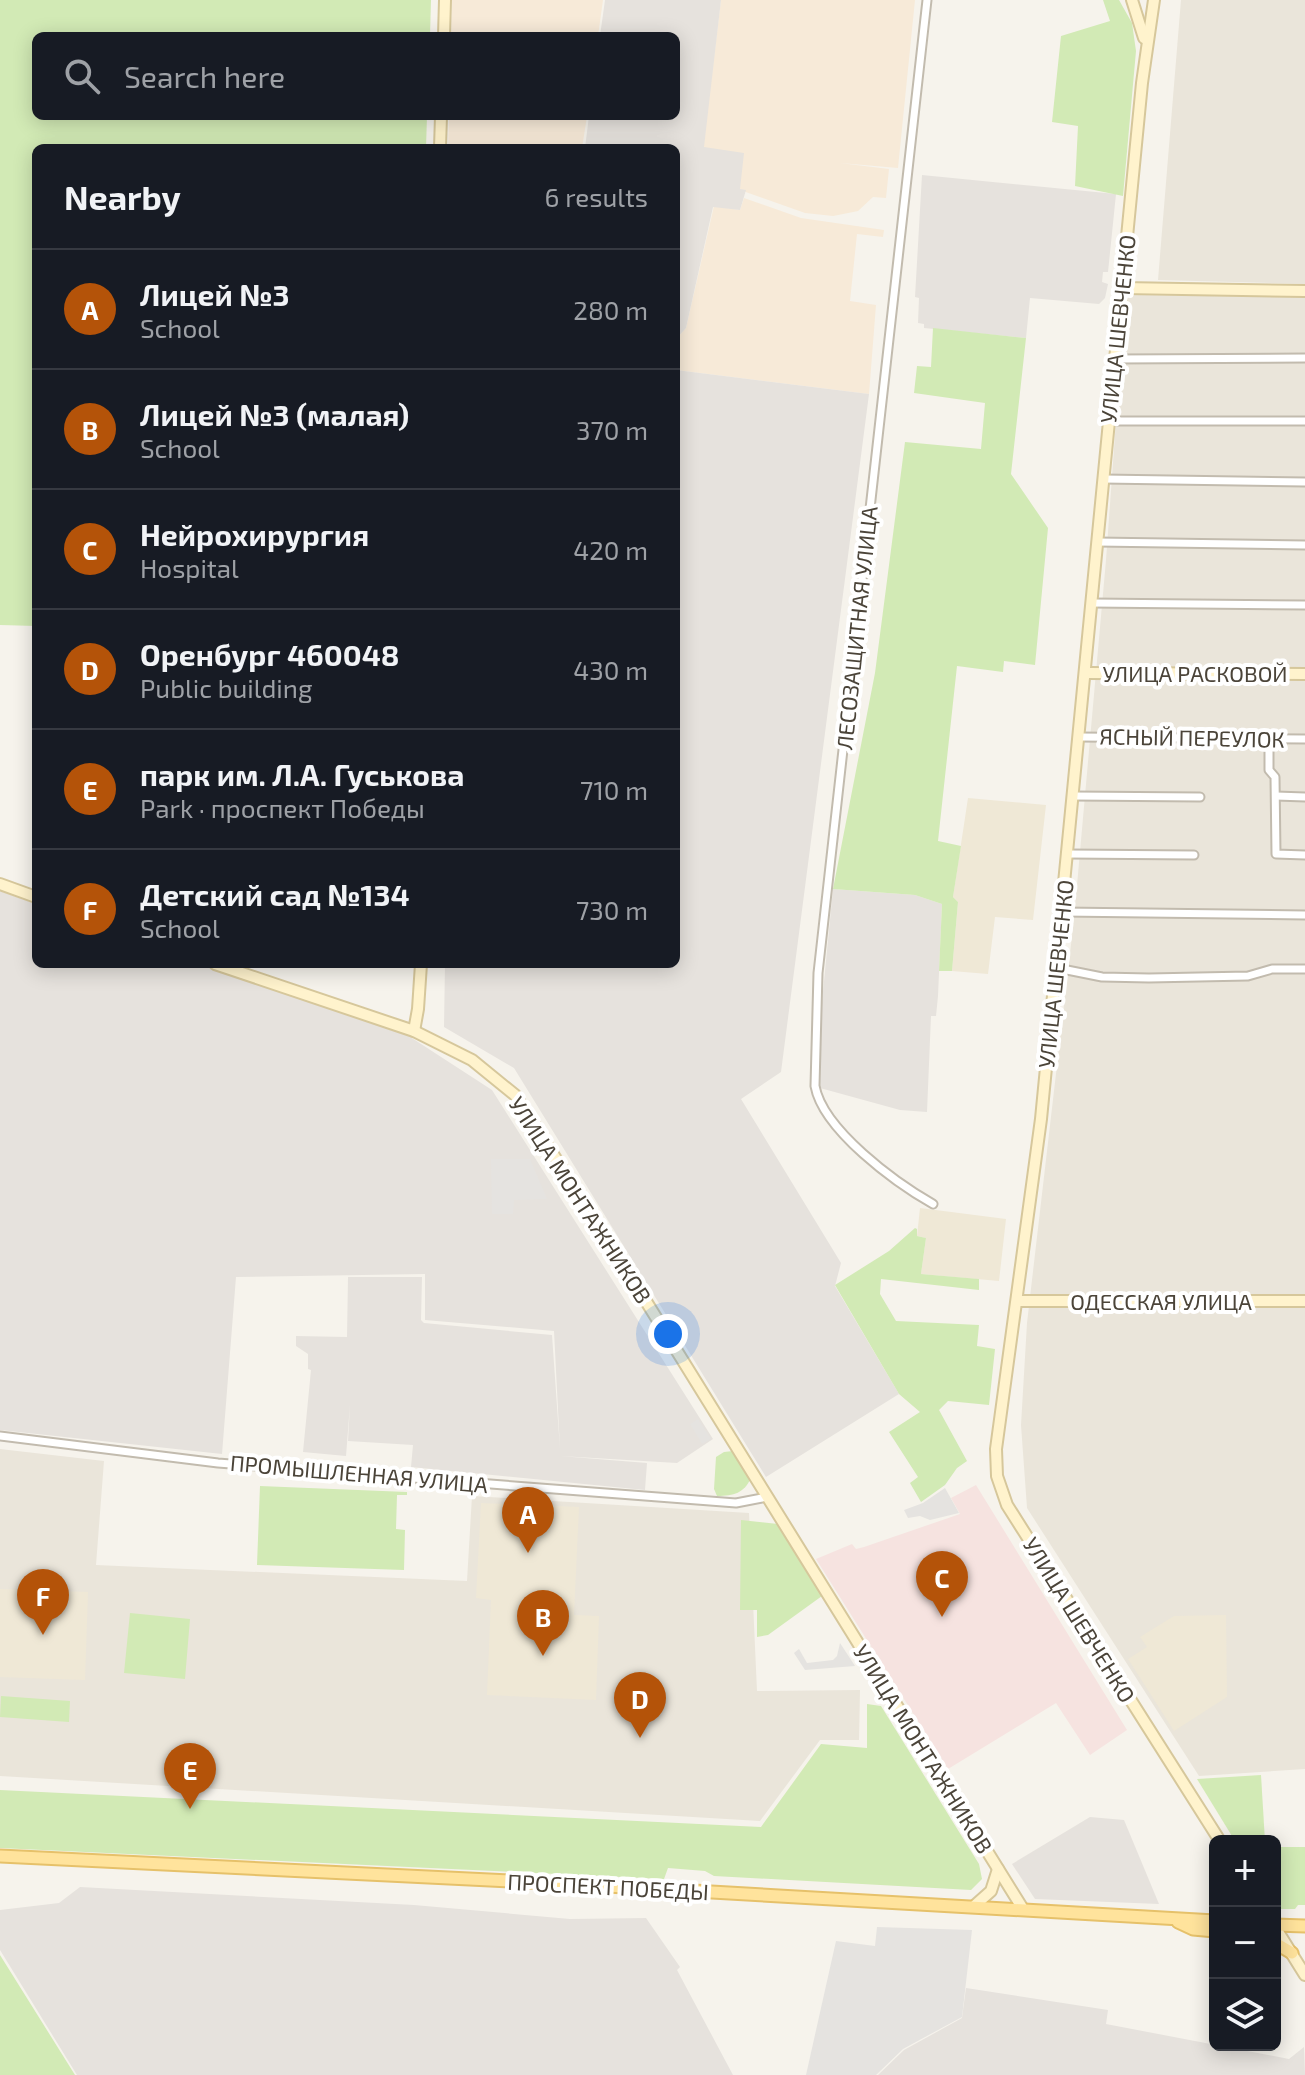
<!DOCTYPE html>
<meta charset="utf-8">
<style>
body{margin:0;font-family:"Exo 2",sans-serif;background:#20242c;color:#f1f3f6}
.controls{position:absolute;right:24px;bottom:24px;display:grid;overflow:hidden;border-radius:12px;box-shadow:0 4px 20px #0003}
.controls button{width:72px;height:72px;display:grid;place-items:center;padding:0;border:0;border-bottom:2px solid #363941;background:#171b24;color:#f1f3f6;font:40px sans-serif}
.you{position:absolute;left:668px;top:1334px;width:28px;height:28px;margin:-20px;border:6px solid #fff;border-radius:50%;background:#1a73e8;box-shadow:0 0 0 12px #1a73e833}
.badge{display:grid;place-items:center;width:52px;height:52px;border-radius:50%;background:#b45309;color:#fff;font-size:26px;font-weight:700}
.pin{position:absolute;translate:-50% -66px;filter:drop-shadow(0 2px 4px #0008)}
.pin::after{content:'';position:absolute;top:42px;width:28px;height:24px;background:inherit;clip-path:polygon(0 0,100% 0,50% 100%)}
.list{margin:0;padding:0;list-style:none}
h2{display:flex;justify-content:space-between;align-items:center;height:104px;margin:0;padding:0 32px;font-size:34px}
h2 small{font-size:26px;font-weight:400;color:#9ea1a6}
.list li{display:grid;grid-template-columns:52px 1fr auto;gap:24px;align-items:center;box-sizing:border-box;height:120px;padding:0 32px;border-top:2px solid #363941}
.list b{display:block;font-size:30px;white-space:nowrap}
.list p{margin:0;font-size:26px;white-space:nowrap;color:#9ea1a6}
.list em{font-size:26px;font-style:normal;color:#9ea1a6}
.icon{flex:none;width:44px;height:44px;fill:none;stroke:currentColor;stroke-width:2;stroke-linecap:round;stroke-linejoin:round}
.map{position:relative;flex:none;width:1305px;height:2075px;overflow:hidden}
.search{position:absolute;background:#171b24;box-shadow:0 4px 20px #0003;left:32px;top:32px;width:648px;height:88px;display:flex;align-items:center;gap:20px;box-sizing:border-box;padding:0 28px;border-radius:12px;color:#9ea1a6;font-size:30px}
.panel{position:absolute;background:#171b24;box-shadow:0 4px 20px #0003;left:32px;top:144px;width:648px;height:824px;border-radius:12px}
.map>svg:first-child{display:block}
</style>
<div class="map">
<svg width="1305" height="2075" viewBox="0 0 1305 2075">
<rect width="100%" height="100%" fill="#f6f3ec"/>
<!-- residential -->
<g fill="#eae5da">
<path d="M1181,0H1305V284L1158,280Z"/>
<path d="M1125,295L1305,297V1769L1199,1776L1027,1508L1021,1425L1027,1323L1074,919L1106,560Z"/>
<path d="M0,1449L104,1461L96,1565L467,1581L472,1496L749,1513L757,1691L860,1690L859,1740H820L760,1821L0,1776Z"/>
</g>
<!-- commercial -->
<g fill="#f7ead8">
<path d="M452,0H603L598,36H451Z"/>
<path d="M721,0H915L898,168L840,163L889,169L886,198L873,197L858,211L833,216L805,213L740,190L703,147Z"/>
<path d="M449,116H587L582,148H448Z"/>
<path d="M744,198L801,218L884,230L883,237L857,234L850,301L876,305L869,394L676,370V339L686,328L714,206L740,210Z"/>
</g>
<!-- industrial -->
<g fill="#e6e2dd">
<path d="M605,0H721L704,147L744,153L740,189L746,190L740,210L713,207L686,328L676,339V148H585L589,116H676V36H600Z"/>
<path d="M922,175L1116,194L1108,272H1103L1102,282L1108,284L1105,298L1099,304L1030,298L1026,338L924,328V324L918,323L919,298L915,297Z"/>
<path d="M676,370L869,394L781,1072L741,1099L841,1263L835,1286L899,1394L766,1477L514,1068L444,1027L445,964H676Z"/>
<path d="M833,889L915,895L942,904L938,996L936,1016H931L927,1112L900,1110L820,1088L822,1002Z"/>
<path d="M0,891L36,904V964H209L401,1031L492,1090L713,1439L677,1463L560,1456L647,1463L645,1490L411,1467L413,1445L348,1441L350,1405L346,1456L303,1452L311,1370L308,1369V1354L296,1346V1336L347,1337L348,1277H422L421,1320L424,1323L552,1335L560,1449L554,1331L425,1320V1274L236,1277L222,1454L0,1430Z"/>
<path d="M1090,1817L1124,1820L1159,1904L1035,1899L1012,1864Z"/>
<path d="M80,1887L414,1905L570,1919L646,1918L680,1967L677,1970L733,2075H77L0,1950V1910L59,1903Z"/>
<path d="M966,1988L1108,2010L1106,2024L1289,2059L1304,2047L1305,2075H878L904,2050L962,2018Z"/>
</g>
<!-- education -->
<g fill="#efe8d6">
<path d="M968,798L1046,805L1033,920L995,917L988,974L952,971L958,902L953,897Z"/>
<path d="M920,1208L1006,1219L999,1281L921,1274L926,1238L917,1236Z"/>
<path d="M481,1503L579,1507L574,1615L599,1616L596,1700L487,1695L491,1600L476,1598Z"/>
<path d="M0,1589L88,1592L85,1680L0,1677Z"/>
<path d="M1226,1615L1227,1697L1174,1731L1128,1659L1147,1647L1140,1637L1174,1616Z"/>
</g>
<!-- medical -->
<path fill="#f6e3e0" d="M976,1485L1127,1730L1090,1755L1056,1703L948,1769L816,1559L852,1544L856,1549L864,1547L960,1514L951,1498Z"/>
<!-- green -->
<g fill="#d2eab5">
<path d="M0,0H431L430,36H36V116H427L426,148H36V626L0,625Z"/>
<path d="M1103,0H1119L1132,23L1136,51L1123,196L1075,186L1078,126L1052,122L1061,36L1110,21Z"/>
<path d="M933,328L1026,338L1011,474L1048,528L1035,665L1004,661L1003,672L957,666L938,841L961,846L953,897L958,902L952,971H939L942,904L915,895L833,889L875,673L905,442L981,449L985,403L914,393L917,366L931,367Z"/>
<path d="M915,1228L917,1229V1236L926,1238L921,1274L979,1279V1290L881,1279L880,1294L896,1321L979,1325L977,1346L995,1349L989,1405L948,1401L939,1410L967,1461L957,1468L945,1485L921,1502L910,1483L918,1477L889,1432L920,1412L899,1394L835,1285L889,1251Z"/>
<path d="M733,1451L751,1478C744,1493 734,1496 717,1496L714,1489L716,1457L724,1452Z"/>
<path d="M260,1486L407,1492V1495H397L396,1529L405,1530L404,1570L257,1565Z"/>
<path d="M741,1520L778,1524L822,1596L768,1635L757,1637V1610H740Z"/>
<path d="M130,1613L190,1619L185,1679L124,1673Z"/>
<path d="M866,1671H871L938,1780L936,1783Z"/>
<path d="M1,1696L70,1701L69,1722L0,1717Z"/>
<path d="M867,1704L881,1706L979,1864L982,1879L971,1890L714,1876L705,1871L668,1868L664,1879L0,1848V1790L761,1827L821,1744L867,1748Z"/>
<path d="M1261,1775L1265,1841H1235L1197,1779Z"/>
<path d="M1275,1847H1305V1905H1298L1295,1909H1278L1275,1904Z"/>
<path d="M0,1955L75,2075H0Z"/>
</g>
<!-- parking -->
<g fill="#e5e3e0">
<path d="M491,1159H530L547,1199L514,1200L513,1214H492Z"/>
<path d="M698,1419L711,1439L702,1444L690,1424Z"/>
<path d="M945,1488L959,1513L930,1520L920,1516L908,1518L904,1510L923,1503Z"/>
<path d="M840,1643L855,1666L805,1670L794,1653L799,1649L807,1663L833,1660L837,1656Z"/>
<path d="M877,1927L972,1930L962,2017L903,2049L876,2075H806L836,1941L875,1946Z"/>
</g>
<g fill="none" stroke-linecap="round" stroke-linejoin="round">
<!-- street casing -->
<g stroke="#c2bbae" stroke-width="11">
<g id="street">
<path d="M927,0L818,973L815,1086C823,1130 896,1183 933,1204"/>
<path d="M1115,359L1305,358"/>
<path d="M1109,421H1305"/>
<path d="M1103,479L1305,482"/>
<path d="M1097,542L1305,545"/>
<path d="M1091,603L1305,605"/>
<path d="M1079,737L1305,739"/>
<path d="M1269,740V770L1275,777L1276,854L1305,855"/>
<path d="M1073,796L1200,797"/>
<path d="M1276,796L1305,797"/>
<path d="M1068,854L1194,855"/>
<path d="M1062,912L1305,915"/>
<path d="M1057,968L1102,977L1149,978L1248,976L1272,969H1305"/>
<path d="M0,1436L218,1463L736,1503L767,1497"/>
</g>
</g>
<!-- secondary casing -->
<g stroke="#d6c79b" stroke-width="14">
<g id="secondary">
<path d="M1132,0L1144,38"/>
<path d="M1154,0L1142,83L1041,1119L996,1449L997,1476L1007,1505L1220,1841"/>
<path d="M444,36L445,0"/>
<path d="M440,148L441,116"/>
<path d="M1122,288L1305,291"/>
<path d="M1085,673L1305,674"/>
<path d="M0,884L36,897"/>
<path d="M215,964L414,1031L472,1060L515,1095L608,1240L1023,1909"/>
<path d="M414,1031L418,1009L421,964"/>
<path d="M1017,1301H1305"/>
<path d="M973,1907L991,1891L998,1869"/>
<path d="M1275,1927L1305,1975"/>
</g>
</g>
<!-- primary casing -->
<g stroke="#e6c16a" stroke-width="15">
<g id="primary">
<path d="M0,1856L572,1884L1215,1921"/>
<path d="M1178,1922L1193,1929L1215,1931"/>
<path d="M1275,1925L1305,1926"/>
<path d="M1275,1943L1292,1953"/>
</g>
</g>
<!-- street -->
<use href="#street" stroke="#fff" stroke-width="7"/>
<!-- secondary -->
<use href="#secondary" stroke="#fff3cd" stroke-width="10"/>
<!-- primary -->
<use href="#primary" stroke="#ffe39c" stroke-width="11"/>
</g>
<g text-anchor="middle" stroke-width="8" stroke-linejoin="round" paint-order="stroke">
<!-- street labels -->
<g font-size="22" fill="#4b4439" stroke="#fff">
<text transform="translate(1118 329) rotate(-84)" y="8">УЛИЦА ШЕВЧЕНКО</text>
<text transform="translate(857 628) rotate(-84)" y="8">ЛЕСОЗАЩИТНАЯ УЛИЦА</text>
<text x="1195" y="682">УЛИЦА РАСКОВОЙ</text>
<text transform="translate(1192 738) rotate(1)" y="8">ЯСНЫЙ ПЕРЕУЛОК</text>
<text transform="translate(1056 974) rotate(-84)" y="8">УЛИЦА ШЕВЧЕНКО</text>
<text transform="translate(580 1200) rotate(57)" y="8">УЛИЦА МОНТАЖНИКОВ</text>
<text x="1161" y="1310">ОДЕССКАЯ УЛИЦА</text>
<text transform="translate(359 1474) rotate(5)" y="8">ПРОМЫШЛЕННАЯ УЛИЦА</text>
<text transform="translate(1079 1620) rotate(58)" y="8">УЛИЦА ШЕВЧЕНКО</text>
<text transform="translate(923 1749) rotate(58)" y="8">УЛИЦА МОНТАЖНИКОВ</text>
<text transform="translate(608 1887) rotate(3)" y="8">ПРОСПЕКТ ПОБЕДЫ</text>
</g>
</g>
</svg>
<div class="controls">
<button>+</button>
<button>−</button>
<button><svg class="icon" aria-label="layers" viewBox="0 0 24 24"><path d="M12 4l9 5-9 5-9-5zM3 14l9 5 9-5"/></svg></button>
</div>
<div class="you"></div>
<div class="pin badge" style="left:528px;top:1553px">A</div>
<div class="pin badge" style="left:543px;top:1656px">B</div>
<div class="pin badge" style="left:942px;top:1617px">C</div>
<div class="pin badge" style="left:640px;top:1738px">D</div>
<div class="pin badge" style="left:190px;top:1809px">E</div>
<div class="pin badge" style="left:43px;top:1635px">F</div>
<div class="search"><svg class="icon" aria-label="search" viewBox="0 0 24 24"><circle cx="10" cy="10" r="6"/><path d="M15 15l6 6"/></svg>Search here</div>
<section class="panel">
<h2>Nearby<small>6 results</small></h2>
<ul class="list">
<li><span class="badge">A</span><div><b>Лицей №3</b><p>School</p></div><em>280 m</em></li>
<li><span class="badge">B</span><div><b>Лицей №3 (малая)</b><p>School</p></div><em>370 m</em></li>
<li><span class="badge">C</span><div><b>Нейрохирургия</b><p>Hospital</p></div><em>420 m</em></li>
<li><span class="badge">D</span><div><b>Оренбург 460048</b><p>Public building</p></div><em>430 m</em></li>
<li><span class="badge">E</span><div><b>парк им. Л.А. Гуськова</b><p>Park · проспект Победы</p></div><em>710 m</em></li>
<li><span class="badge">F</span><div><b>Детский сад №134</b><p>School</p></div><em>730 m</em></li>
</ul>
</section>
</div>
